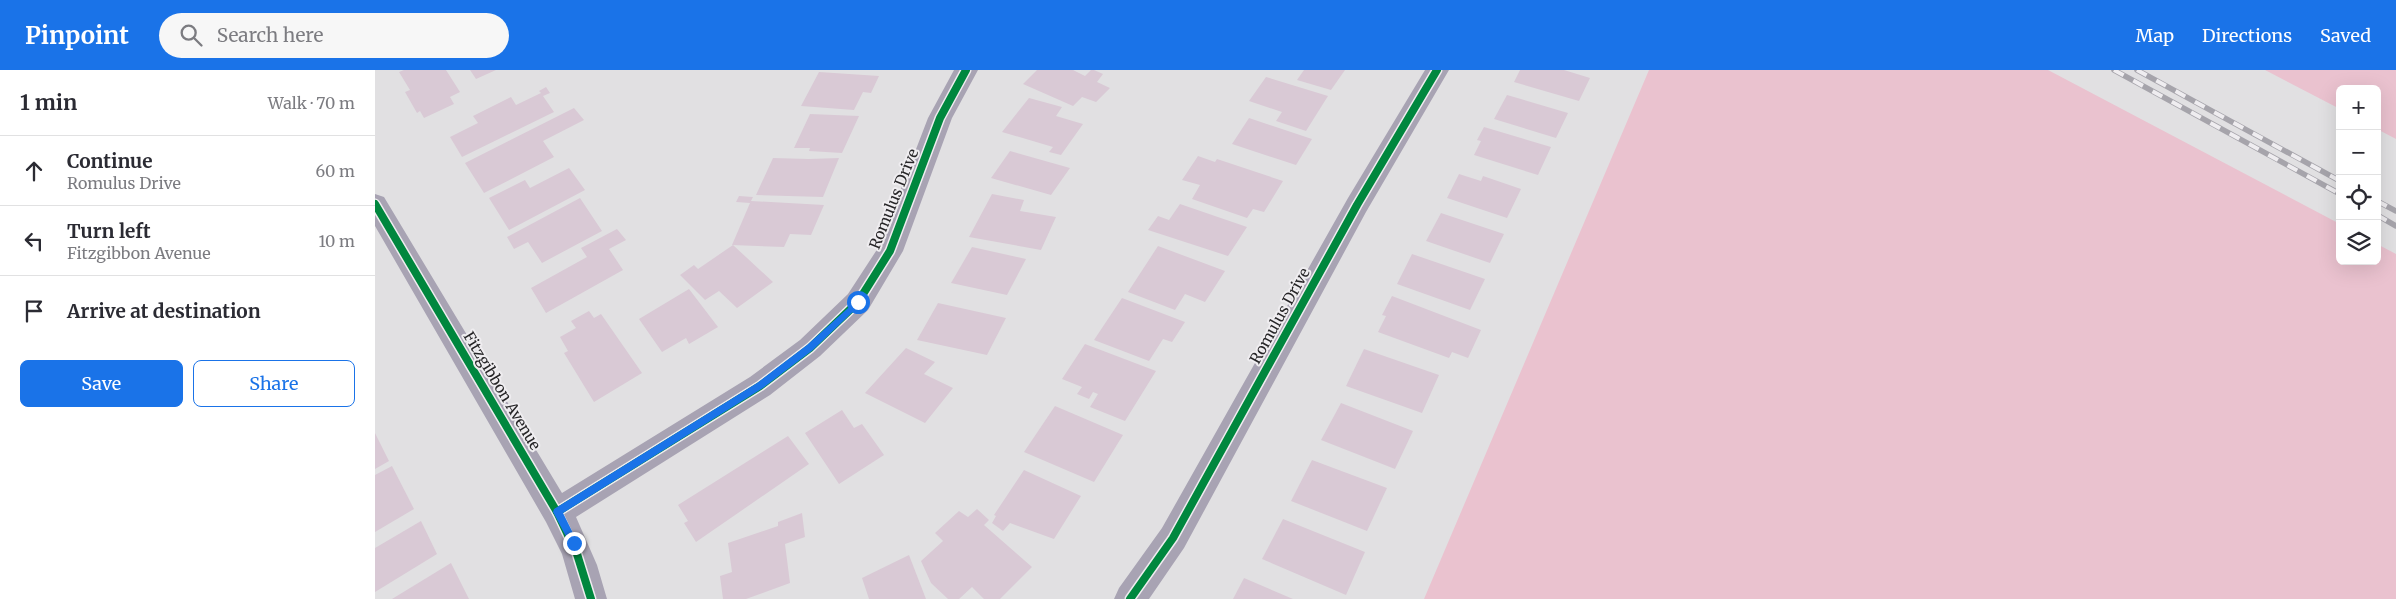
<!DOCTYPE html>
<meta charset="utf-8">
<style>
body{margin:0;font-family:Merriweather,serif;background:#f7f7f7;color:#2b2b33}
.controls{position:absolute;right:15px;top:15px;display:grid;overflow:hidden;border-radius:8px;box-shadow:0 5px 20px #0002}
.controls button{width:45px;height:45px;display:grid;place-items:center;padding:0;border:0;border-bottom:1px solid #e1e1e2;background:#fff;color:#2b2b33;font:25px sans-serif}
.stop{position:absolute;width:15px;height:15px;margin:-11px;border:4px solid #1a73e8;border-radius:50%;background:#fff}
.stop.end{background:#1a73e8;border-color:#fff;box-shadow:0 1px 5px #0008}
.list{margin:0;padding:0;list-style:none}
h2{display:flex;justify-content:space-between;align-items:center;height:65px;margin:0;padding:0 20px;font-size:21px}
h2 small{font-size:16px;font-weight:400;color:#7c7c81}
.list li{display:grid;grid-template-columns:32px 1fr auto;gap:15px;align-items:center;box-sizing:border-box;height:70px;padding:0 20px;border-top:1px solid #e1e1e2}
.list b{display:block;font-size:19px;white-space:nowrap}
.list p{margin:0;font-size:16px;white-space:nowrap;color:#7c7c81}
.list em{font-size:16px;font-style:normal;color:#7c7c81}
.actions{display:flex;gap:10px;padding:15px 20px}
.actions a{flex:1;padding:11px 0;border:1px solid #1a73e8;border-radius:8px;text-align:center;font-size:18px;color:#1a73e8}
.actions .main{background:#1a73e8;color:#fff}
.icon{flex:none;width:28px;height:28px;fill:none;stroke:currentColor;stroke-width:2;stroke-linecap:round;stroke-linejoin:round}
.map{position:relative;flex:none;width:2021px;height:529px;overflow:hidden}
header{display:flex;align-items:center;gap:30px;box-sizing:border-box;height:70px;padding:0 25px;background:#1a73e8;color:#fff}
header strong{font-size:24px}
nav{display:flex;gap:28px;margin-inline-start:auto;font-size:18px}
.search{width:350px;height:45px;background:#f7f7f7;display:flex;align-items:center;gap:12px;box-sizing:border-box;padding:0 18px;border-radius:28px;color:#7c7c81;font-size:19px}
main{display:flex}
aside{flex:1;background:#fff}
.map>svg:first-child{display:block}
</style>
<header>
<strong>Pinpoint</strong>
<div class="search"><svg class="icon" aria-label="search" viewBox="0 0 24 24"><circle cx="10" cy="10" r="6"/><path d="M15 15l6 6"/></svg>Search here</div>
<nav><a>Map</a><a>Directions</a><a>Saved</a></nav>
</header>
<main>
<aside>
<h2>1 min<small>Walk · 70 m</small></h2>
<ul class="list">
<li><svg class="icon" aria-label="ahead" viewBox="0 0 24 24"><path d="M12 20V5M6 11l6-6 6 6"/></svg><div><b>Continue</b><p>Romulus Drive</p></div><em>60 m</em></li>
<li><svg class="icon" aria-label="left" viewBox="0 0 24 24"><path d="M17 20v-9H6M10 6l-5 5 5 5"/></svg><div><b>Turn left</b><p>Fitzgibbon Avenue</p></div><em>10 m</em></li>
<li><svg class="icon" aria-label="arrive" viewBox="0 0 24 24"><path d="M6 21V4h12l-3 4 3 4H6"/></svg><div><b>Arrive at destination</b></div></li>
</ul>
<div class="actions"><a class="main">Save</a><a>Share</a></div>
</aside>
<div class="map">
<svg width="2021" height="529" viewBox="0 0 2021 529">
<rect width="100%" height="100%" fill="#e1e0e2"/>
<!-- green -->
<g fill="#eac2cf">
<path d="M1274,0H1673L1965,154V191H2002V174L2021,184V529H1049Z"/>
<path d="M1890,0H2021V69L2002,59V19H1965V39Z"/>
</g>
<!-- building -->
<g fill="#d9c9d5">
<path d="M29,0H71L85,22L75,27L79,34L49,48L45,41L42,43L30,22L35,20L24,2Z"/>
<path d="M95,0H121L101,9Z"/>
<path d="M662,0H698L710,6L716,0H719L728,4L722,12L735,18L721,32L707,27L698,36L648,14Z"/>
<path d="M929,0H970L956,20L922,10Z"/>
<path d="M1145,0H1189L1215,8L1204,31L1139,12Z"/>
<path d="M444,2L504,6L496,23L488,22L479,40L426,36Z"/>
<path d="M891,7L953,26L931,61L901,51L907,42L874,31Z"/>
<path d="M171,17L175,23L168,26L179,42L87,87L75,67L103,53L98,46L136,27L141,35L166,23L164,21Z"/>
<path d="M1132,25L1193,43L1181,68L1119,49Z"/>
<path d="M654,28L687,37L681,46L708,54L686,85L674,82L678,77L627,62Z"/>
<path d="M199,38L209,50L168,71L179,87L109,123L90,93Z"/>
<path d="M435,44L484,46L467,83L434,81L435,78H419Z"/>
<path d="M874,48L937,69L921,95L857,74Z"/>
<path d="M1109,57L1176,77L1163,105L1099,85L1106,71L1102,70Z"/>
<path d="M635,81L695,98L676,125L616,108Z"/>
<path d="M823,86L840,92L842,89L908,111L889,142L878,139L872,148L817,129L825,115L807,110Z"/>
<path d="M398,88L434,89L464,88L448,127L381,125Z"/>
<path d="M194,98L210,120L134,160L114,128L150,110L155,118Z"/>
<path d="M1084,104L1106,111L1108,106L1146,119L1132,148L1072,128Z"/>
<path d="M617,124L649,130L645,141L681,147L666,180L594,167Z"/>
<path d="M364,126L378,127L376,131L449,135L436,165L415,164L409,177L357,175L375,133L361,132Z"/>
<path d="M205,128L227,161L167,193L153,172L139,179L132,167Z"/>
<path d="M805,134L872,157L853,186L773,160L783,146L794,150Z"/>
<path d="M1066,143L1129,164L1115,193L1051,171Z"/>
<path d="M242,159L251,170L234,179L248,200L171,243L156,218L212,187L206,178Z"/>
<path d="M358,175L398,212L362,238L344,221L330,230L305,205L319,195L323,199Z"/>
<path d="M783,176L850,201L830,232L810,224L800,240L753,222Z"/>
<path d="M597,177L651,189L632,225L576,213Z"/>
<path d="M1037,184L1110,209L1095,240L1022,214Z"/>
<path d="M314,219L343,257L314,274L311,268L287,282L264,249Z"/>
<path d="M1017,226L1106,260L1093,288L1077,282L1074,288L1003,262L1011,246L1007,245Z"/>
<path d="M747,228L810,252L797,272L788,269L774,291L719,270Z"/>
<path d="M563,233L631,248L612,285L542,270Z"/>
<path d="M214,241L219,248L226,244L267,303L219,332L189,283L193,281L185,267L201,258L196,251Z"/>
<path d="M710,274L781,301L750,351L715,337L723,324L718,322L714,329L702,324L707,317L687,309Z"/>
<path d="M531,278L560,292L549,304L578,318L550,353L490,323Z"/>
<path d="M989,279L1064,305L1047,343L971,316Z"/>
<path d="M966,333L1038,361L1020,399L946,370Z"/>
<path d="M680,336L748,365L719,412L649,382Z"/>
<path d="M467,340L479,358L487,354L509,385L464,414L430,363Z"/>
<path d="M0,363L14,391L0,399Z"/>
<path d="M413,366L434,394L321,472L309,453L313,451L303,435Z"/>
<path d="M937,390L1012,418L992,461L916,431Z"/>
<path d="M17,396L39,439L0,462V405Z"/>
<path d="M649,400L706,426L679,469L635,453L628,461L617,453L621,446L619,445Z"/>
<path d="M602,439L614,450L609,455L657,497L625,529H609L597,517L584,529H573L556,513L546,491L568,471L560,463L584,441L593,447Z"/>
<path d="M427,443L430,467L410,474L415,513L371,529H348L345,506L357,502L353,473L403,456V452Z"/>
<path d="M908,449L990,482L971,525L887,489Z"/>
<path d="M46,451L62,484L0,522V478Z"/>
<path d="M534,485L551,529H494L487,508Z"/>
<path d="M76,493L94,529H17Z"/>
<path d="M869,508L918,529H858Z"/>
</g>
<g fill="none" stroke-linecap="round" stroke-linejoin="round">
<!-- minor -->
<g fill="#a8a3b3" fill-rule="evenodd">
<path d="M579,0H603L577,48L528,181L493,240L445,286L395,325L201,447L222,495L232,529H200L187,484L171,452L0,156V124L9,127L187,423L375,307L425,270L473,224L503,178L553,48Z"/>
<path d="M1050,0H1074L991,142L809,478L774,529H739L744,518L787,458L973,128Z"/>
</g>
<!-- rail casing -->
<g stroke="#a6a4ab" stroke-width="5.5">
<g id="rail">
<path d="M1739,0L1965,124"/>
<path d="M1762,0L1965,111"/>
<path d="M2002,131L2021,141"/>
<path d="M2002,145L2021,156"/>
</g>
</g>
<!-- rail -->
<use href="#rail" stroke="#efedf0" stroke-width="4" stroke-dasharray="11" stroke-linecap="butt"/>
<!-- cycleway casing -->
<g stroke="#efedf0" stroke-width="11">
<g id="cycleway">
<path d="M0,134L182,442L202,484L216,529"/>
<path d="M182,442L385,316L435,278L483,232L515,181L565,48L591,0"/>
<path d="M755,529L798,468L982,135L1062,0"/>
</g>
</g>
<!-- cycleway -->
<use href="#cycleway" stroke="#00873e" stroke-width="8"/>
</g>
<!-- route -->
<path fill="#1a73e8" d="M483,229L486,230V234L438,280L388,318L188,443L203,473L199,478L196,476L178,442L179,439L382,313L432,275Z"/>
<g text-anchor="middle" stroke-width="4" stroke-linejoin="round" paint-order="stroke">
<!-- street labels -->
<g font-size="15" fill="#262527" stroke="#efedf0">
<text transform="translate(519 129) rotate(-68)" y="5">Romulus Drive</text>
<text transform="translate(905 246) rotate(-61)" y="5">Romulus Drive</text>
<text transform="translate(127 321) rotate(59)" y="5">Fitzgibbon Avenue</text>
</g>
</g>
</svg>
<div class="controls">
<button>+</button>
<button>−</button>
<button><svg class="icon" aria-label="locate" viewBox="0 0 24 24"><circle cx="12" cy="12" r="6"/><path d="M12 2v4M12 18v4M2 12h4M18 12h4"/></svg></button>
<button><svg class="icon" aria-label="layers" viewBox="0 0 24 24"><path d="M12 4l9 5-9 5-9-5zM3 14l9 5 9-5"/></svg></button>
</div>
<div class="stop" style="left:483px;top:232px"></div>
<div class="stop end" style="left:199px;top:473px"></div>
</div>
</main>
